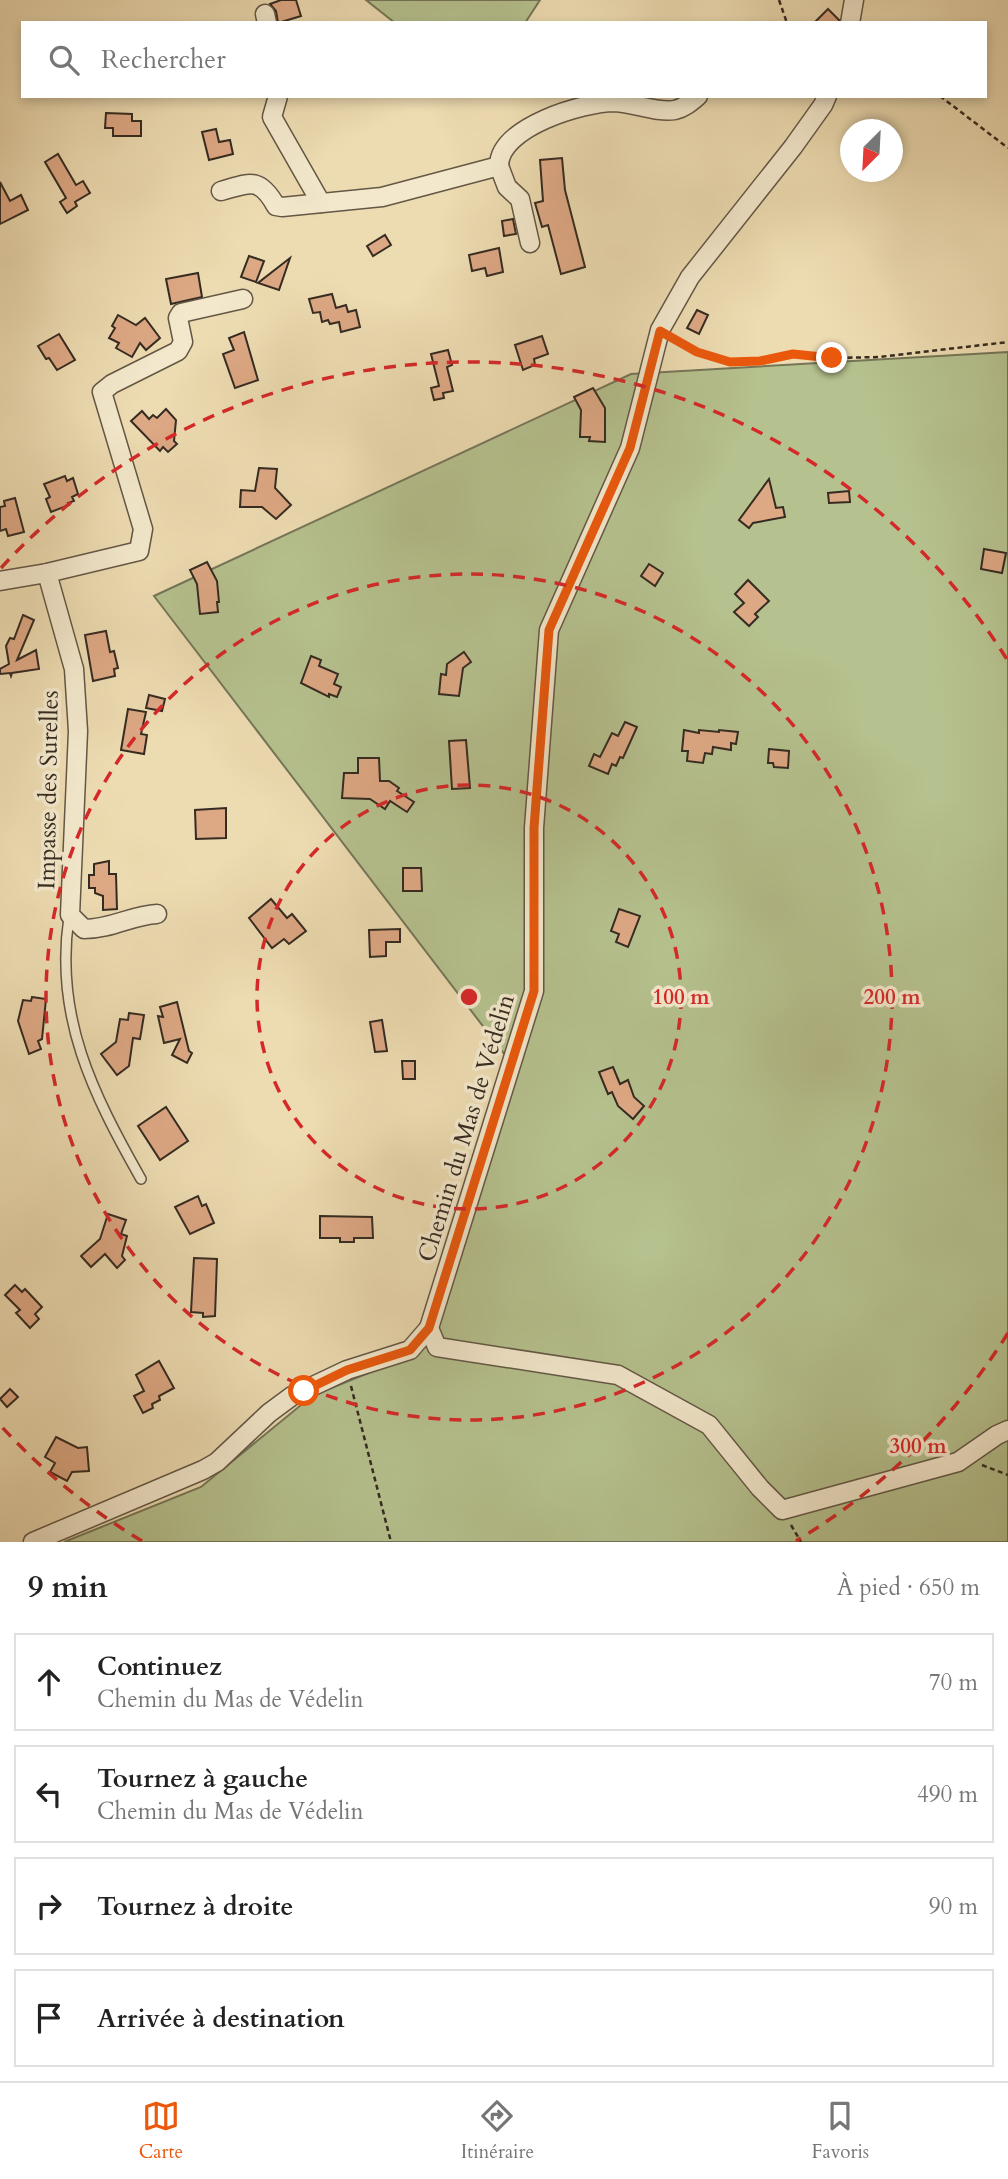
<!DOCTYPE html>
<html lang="fr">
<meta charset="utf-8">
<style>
body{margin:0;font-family:Cardo,serif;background:#f6f6f6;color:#222}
.compass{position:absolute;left:840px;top:119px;width:63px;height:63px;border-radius:50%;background:#fff;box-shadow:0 4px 10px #0003;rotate:204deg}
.stop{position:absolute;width:21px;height:21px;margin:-16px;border:5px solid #ea580c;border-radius:50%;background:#fff}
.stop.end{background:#ea580c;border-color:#fff;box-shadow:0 2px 7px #0008}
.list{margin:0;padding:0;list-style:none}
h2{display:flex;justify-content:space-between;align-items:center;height:91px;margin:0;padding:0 28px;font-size:30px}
h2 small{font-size:23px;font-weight:400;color:#767676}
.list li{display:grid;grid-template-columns:46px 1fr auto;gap:21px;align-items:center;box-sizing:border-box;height:98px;margin:0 14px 14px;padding:0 14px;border:2px solid #e0e0e0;border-radius:0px}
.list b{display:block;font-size:26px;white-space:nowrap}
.list p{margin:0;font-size:23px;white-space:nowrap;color:#767676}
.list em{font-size:23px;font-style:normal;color:#767676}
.icon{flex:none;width:38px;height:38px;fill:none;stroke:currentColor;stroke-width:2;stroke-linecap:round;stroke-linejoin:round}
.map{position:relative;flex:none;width:1008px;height:1542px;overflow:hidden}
.search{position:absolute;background:#fff;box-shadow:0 4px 10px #0003;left:21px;right:21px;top:21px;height:77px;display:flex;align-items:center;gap:18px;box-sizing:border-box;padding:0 24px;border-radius:0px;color:#767676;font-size:26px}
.sheet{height:539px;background:#fff}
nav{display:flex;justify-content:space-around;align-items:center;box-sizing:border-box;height:98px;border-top:2px solid #e0e0e0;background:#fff;font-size:19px;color:#767676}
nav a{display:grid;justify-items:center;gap:4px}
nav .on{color:#ea580c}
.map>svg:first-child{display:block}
</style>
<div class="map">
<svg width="1008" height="1542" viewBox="0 0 1008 1542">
<rect width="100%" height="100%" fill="#eddbb1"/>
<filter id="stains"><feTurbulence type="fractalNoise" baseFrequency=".00286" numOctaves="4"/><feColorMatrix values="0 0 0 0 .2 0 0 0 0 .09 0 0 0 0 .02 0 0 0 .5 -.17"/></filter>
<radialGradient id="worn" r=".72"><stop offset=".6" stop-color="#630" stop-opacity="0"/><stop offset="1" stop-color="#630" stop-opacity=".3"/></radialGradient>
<!-- green -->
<g fill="#b5c18e" stroke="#757658" stroke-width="2">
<path d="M366,0H540L525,23H395Z"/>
<path d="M1008,352V1542H64L201,1487L312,1396L410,1356L446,1304L505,1055L154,596L631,374Z"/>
</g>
<!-- building -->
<g fill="#dda884" stroke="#352b21" stroke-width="2">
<path d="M281,0H296L301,16L278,23L276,11L270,4Z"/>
<path d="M828,9L839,20V23H814Z"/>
<path d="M106,113L132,114V121H141V136H113V128H105Z"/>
<path d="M216,129L219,142L230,140L233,154L209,160L202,132Z"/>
<path d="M58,154L76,185L83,181L90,193L75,202L77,206L67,213L60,202L66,198L45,162Z"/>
<path d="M562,158L565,190L585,267L561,274L548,225L542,227L535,203L543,201L540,160Z"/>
<path d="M0,182L10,201L21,195L28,210L0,224Z"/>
<path d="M513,219L516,234L504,236L502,221Z"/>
<path d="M385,235L391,245L373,256L367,246Z"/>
<path d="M499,248L503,272L487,276L485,268L472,271L469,255Z"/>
<path d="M249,256L264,261L256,282L241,277Z"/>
<path d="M290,258L279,290L258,283Z"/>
<path d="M198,273L202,297L171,304L166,279Z"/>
<path d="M332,294L336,308L346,305L348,312L356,310L360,327L341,332L339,322L330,324L328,320L322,322L320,312L313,313L309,299Z"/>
<path d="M697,310L708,315L699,334L687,328Z"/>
<path d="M118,315L136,325L145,318L160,338L146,350L140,343L132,357L116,348L119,343L109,338L115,328L112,326Z"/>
<path d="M244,332L258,380L235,388L223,354L234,350L229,338Z"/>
<path d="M59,334L75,360L57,370L49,358L46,359L38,346Z"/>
<path d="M542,336L548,354L534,359L535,365L523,370L515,345Z"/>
<path d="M448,350L452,365L447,367L453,391L443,393L444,398L434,400L431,388L439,386L431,354Z"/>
<path d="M593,388L605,408V442L589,441L590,437H580L581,410L574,397Z"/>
<path d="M166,409L176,420L174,441L177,444L168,452L163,447L160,451L131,421L142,411L149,419L153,415L157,418Z"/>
<path d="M259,468L277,469L275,488L291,505L276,519L262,507H240L241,490L255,491Z"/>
<path d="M65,476L67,481L73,478L78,494L72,497L74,501L68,503L69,505L51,512L46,499L50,497L44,484Z"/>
<path d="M769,479L776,508L783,507L785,517L753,523L749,528L739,520Z"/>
<path d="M849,491L850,502L829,503L828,493Z"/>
<path d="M15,498L24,532L8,536L6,529L0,531V507L5,506L4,501Z"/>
<path d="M984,549L1006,553L1002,573L981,569Z"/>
<path d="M207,562L217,581L219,602H217L218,612L200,614L197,584L190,570Z"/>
<path d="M649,564L663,573L655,586L641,576Z"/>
<path d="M748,580L769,601L755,614L758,617L749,626L734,612L744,603L735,594Z"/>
<path d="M23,615L34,620L17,660L36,650L39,669L12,673L11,676L10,673L0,674V669L9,664L6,646L10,638L14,639Z"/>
<path d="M106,631L110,652L114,651L118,668L114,669L115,676L93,681L85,635Z"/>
<path d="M464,652L471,662L463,668L459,696L439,694L441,674L446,675L447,664Z"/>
<path d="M311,656L321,660L319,666L338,674L334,684L341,687L337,697L329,694V697L301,683Z"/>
<path d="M149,695L165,699L162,711L146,708Z"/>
<path d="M128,709L146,712L141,734L147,735L144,754L121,750Z"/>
<path d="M625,722L637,727L623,758L620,757L616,766L612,764L608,774L589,766L594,754L600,757L612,733L618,736Z"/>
<path d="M684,730L699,733V730L719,732V730L738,732L736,744L731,743V750L713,747L712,754L705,753L703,763L687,761L688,751H682Z"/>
<path d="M466,740L470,788L452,789L449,741Z"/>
<path d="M769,749L789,751L788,768L774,767L773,763H768Z"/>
<path d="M358,758H379L380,781H389L399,788L397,791L414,802L407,812L390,801L385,809L370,799L342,798L344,773H358Z"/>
<path d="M226,808V838L196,839L195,810Z"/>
<path d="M109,861V874H116L117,909L103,910V896L95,893V888H89V875H94V864Z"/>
<path d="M403,868H421L422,891H403Z"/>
<path d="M271,899L287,918L292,914L306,931L289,944L284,939L272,948L249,918Z"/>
<path d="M619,909L640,916L628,947L616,942L619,934L611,931Z"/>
<path d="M400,929V942H386V956L370,957L369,930Z"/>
<path d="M32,997L46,999L42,1039L38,1041L41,1049L29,1054L18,1021L23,1000L31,1001Z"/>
<path d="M177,1002L189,1051L192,1053L187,1063L172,1055L180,1039L164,1043L158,1016L163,1017L160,1007Z"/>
<path d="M129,1013L144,1015L140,1039L133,1038L129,1066L117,1075L101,1054L116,1042L120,1019L128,1020Z"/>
<path d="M382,1020L387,1051L375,1052L370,1022Z"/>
<path d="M402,1061H415V1079H403Z"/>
<path d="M613,1067L620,1084L628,1080L634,1097L644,1106L633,1119L618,1106L612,1092L608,1094L599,1072Z"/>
<path d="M166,1107L188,1141L160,1160L138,1126Z"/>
<path d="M198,1196L202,1206L206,1204L214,1223L190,1234L175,1207Z"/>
<path d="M108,1214L126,1220L121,1234L127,1236L122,1256L125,1260L117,1268L105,1254L91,1267L81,1256L100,1239Z"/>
<path d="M320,1216L372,1217L373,1238H354V1242H340V1238H320Z"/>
<path d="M194,1258L217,1259L215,1316L203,1317V1313L191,1312Z"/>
<path d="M15,1285L22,1292L25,1289L42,1307L35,1314L39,1319L30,1328L16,1313L20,1310L5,1295Z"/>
<path d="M159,1361L174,1388L159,1396L160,1400L152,1404L153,1408L143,1413L134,1396L144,1391L136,1375Z"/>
<path d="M10,1389L18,1397L7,1407L0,1399Z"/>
<path d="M56,1437L78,1448L87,1447L89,1471L72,1472L67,1481L50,1472L55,1463L45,1457Z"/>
</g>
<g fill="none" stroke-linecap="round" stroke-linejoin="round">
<!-- lane casing -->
<g stroke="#635745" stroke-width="12">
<path id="lane" d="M69,917C54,1017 93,1094 141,1179"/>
</g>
<!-- street casing -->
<g stroke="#635745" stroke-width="21">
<g id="street">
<path d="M265,14L267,23"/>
<path d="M850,23L854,0"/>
<path d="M278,96L272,117L321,203"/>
<path d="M499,166L507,187L520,199L530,243"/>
<path d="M221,191C250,183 259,176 276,206L282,207L382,197L499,166C499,127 583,102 615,102C635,103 656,113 675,110C684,108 691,102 698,96"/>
<path d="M47,573L74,669L78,731L70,915L84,929C112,929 132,915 157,914"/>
<path d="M0,581L47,573L139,551L143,529L102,392L112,384L178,351L183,342L178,318L181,313L243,299"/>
<path d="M429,1328L437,1347L618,1375L709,1425L760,1488L782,1510L958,1462L997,1435L1008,1430"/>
<path d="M33,1542L203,1470L217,1462L269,1413L292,1396L347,1370L410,1350L429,1328L534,991V828L549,630L630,448L660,330L690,277L793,147L823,105L827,96"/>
</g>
</g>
<!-- path -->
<g stroke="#352b21" stroke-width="2.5" stroke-dasharray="5 3.5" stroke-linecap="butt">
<path d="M779,0L787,23"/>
<path d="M940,96L1008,148"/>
<path d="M675,339L697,352L730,362L759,361L793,354L832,358L879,357L1008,342"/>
<path d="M351,1386L391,1542"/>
<path d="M982,1465L1008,1475"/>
<path d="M791,1525L801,1542"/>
</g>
<!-- lane -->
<use href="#lane" stroke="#f3e8cc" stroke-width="9"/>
<!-- street -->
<use href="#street" stroke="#f3e8cc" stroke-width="18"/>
</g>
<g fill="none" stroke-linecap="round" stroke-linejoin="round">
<!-- route -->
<path stroke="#ea580c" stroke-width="9" d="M304,1391L347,1370L410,1350L429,1328L534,991V828L549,630L630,448L660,331L697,352L730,362L760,361L793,354L832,358"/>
</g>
<!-- distance rings -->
<g fill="none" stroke="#d62828" stroke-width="3.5" stroke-dasharray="12 9">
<circle cx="469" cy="997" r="212"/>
<circle cx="469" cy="997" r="423"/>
<path d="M1008 1333A635 635 0 0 1 796 1541M142 1541A635 635 0 0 1 1 1426M1 568A635 635 0 0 1 1008 661"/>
</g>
<g text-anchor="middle" stroke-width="7" stroke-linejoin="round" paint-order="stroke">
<!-- street labels -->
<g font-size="24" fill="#352b21" stroke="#f3e8cc">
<text transform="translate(48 790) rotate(-89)" y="8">Impasse des Surelles</text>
<text transform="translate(466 1128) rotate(-73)" y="8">Chemin du Mas de Védelin</text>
</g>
</g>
<circle cx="469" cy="997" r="10" fill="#d62828" stroke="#f3e8cc" stroke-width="3.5"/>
<g font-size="21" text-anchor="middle" font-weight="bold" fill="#d62828" stroke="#f3e8cc" stroke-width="7" stroke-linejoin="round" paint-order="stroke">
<text x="681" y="1004">100 m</text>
<text x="892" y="1004">200 m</text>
<text x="918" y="1453">300 m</text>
</g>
<rect width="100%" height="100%" filter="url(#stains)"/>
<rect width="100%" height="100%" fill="url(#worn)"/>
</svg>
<svg class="compass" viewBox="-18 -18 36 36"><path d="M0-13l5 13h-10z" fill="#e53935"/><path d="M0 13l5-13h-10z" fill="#767676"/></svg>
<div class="stop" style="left:304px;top:1391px"></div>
<div class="stop end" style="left:832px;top:358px"></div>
<div class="search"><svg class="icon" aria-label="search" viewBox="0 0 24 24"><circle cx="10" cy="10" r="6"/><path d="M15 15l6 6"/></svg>Rechercher</div>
</div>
<section class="sheet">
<h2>9 min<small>À pied · 650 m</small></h2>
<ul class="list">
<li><svg class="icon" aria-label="ahead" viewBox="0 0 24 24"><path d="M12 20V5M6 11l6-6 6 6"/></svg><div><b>Continuez</b><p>Chemin du Mas de Védelin</p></div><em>70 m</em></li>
<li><svg class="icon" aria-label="left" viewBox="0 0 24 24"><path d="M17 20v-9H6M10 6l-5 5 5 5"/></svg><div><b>Tournez à gauche</b><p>Chemin du Mas de Védelin</p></div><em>490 m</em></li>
<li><svg class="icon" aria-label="right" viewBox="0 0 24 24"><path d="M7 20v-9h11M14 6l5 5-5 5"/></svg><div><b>Tournez à droite</b></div><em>90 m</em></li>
<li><svg class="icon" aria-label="arrive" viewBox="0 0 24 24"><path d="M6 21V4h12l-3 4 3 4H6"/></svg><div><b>Arrivée à destination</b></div></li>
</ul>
</section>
<nav>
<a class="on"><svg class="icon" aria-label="map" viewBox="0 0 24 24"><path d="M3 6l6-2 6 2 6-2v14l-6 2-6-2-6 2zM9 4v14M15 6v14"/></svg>Carte</a>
<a><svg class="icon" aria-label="directions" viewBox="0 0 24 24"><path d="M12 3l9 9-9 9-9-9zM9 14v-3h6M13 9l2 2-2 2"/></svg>Itinéraire</a>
<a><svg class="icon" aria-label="saved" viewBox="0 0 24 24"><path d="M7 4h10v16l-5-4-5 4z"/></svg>Favoris</a>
</nav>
